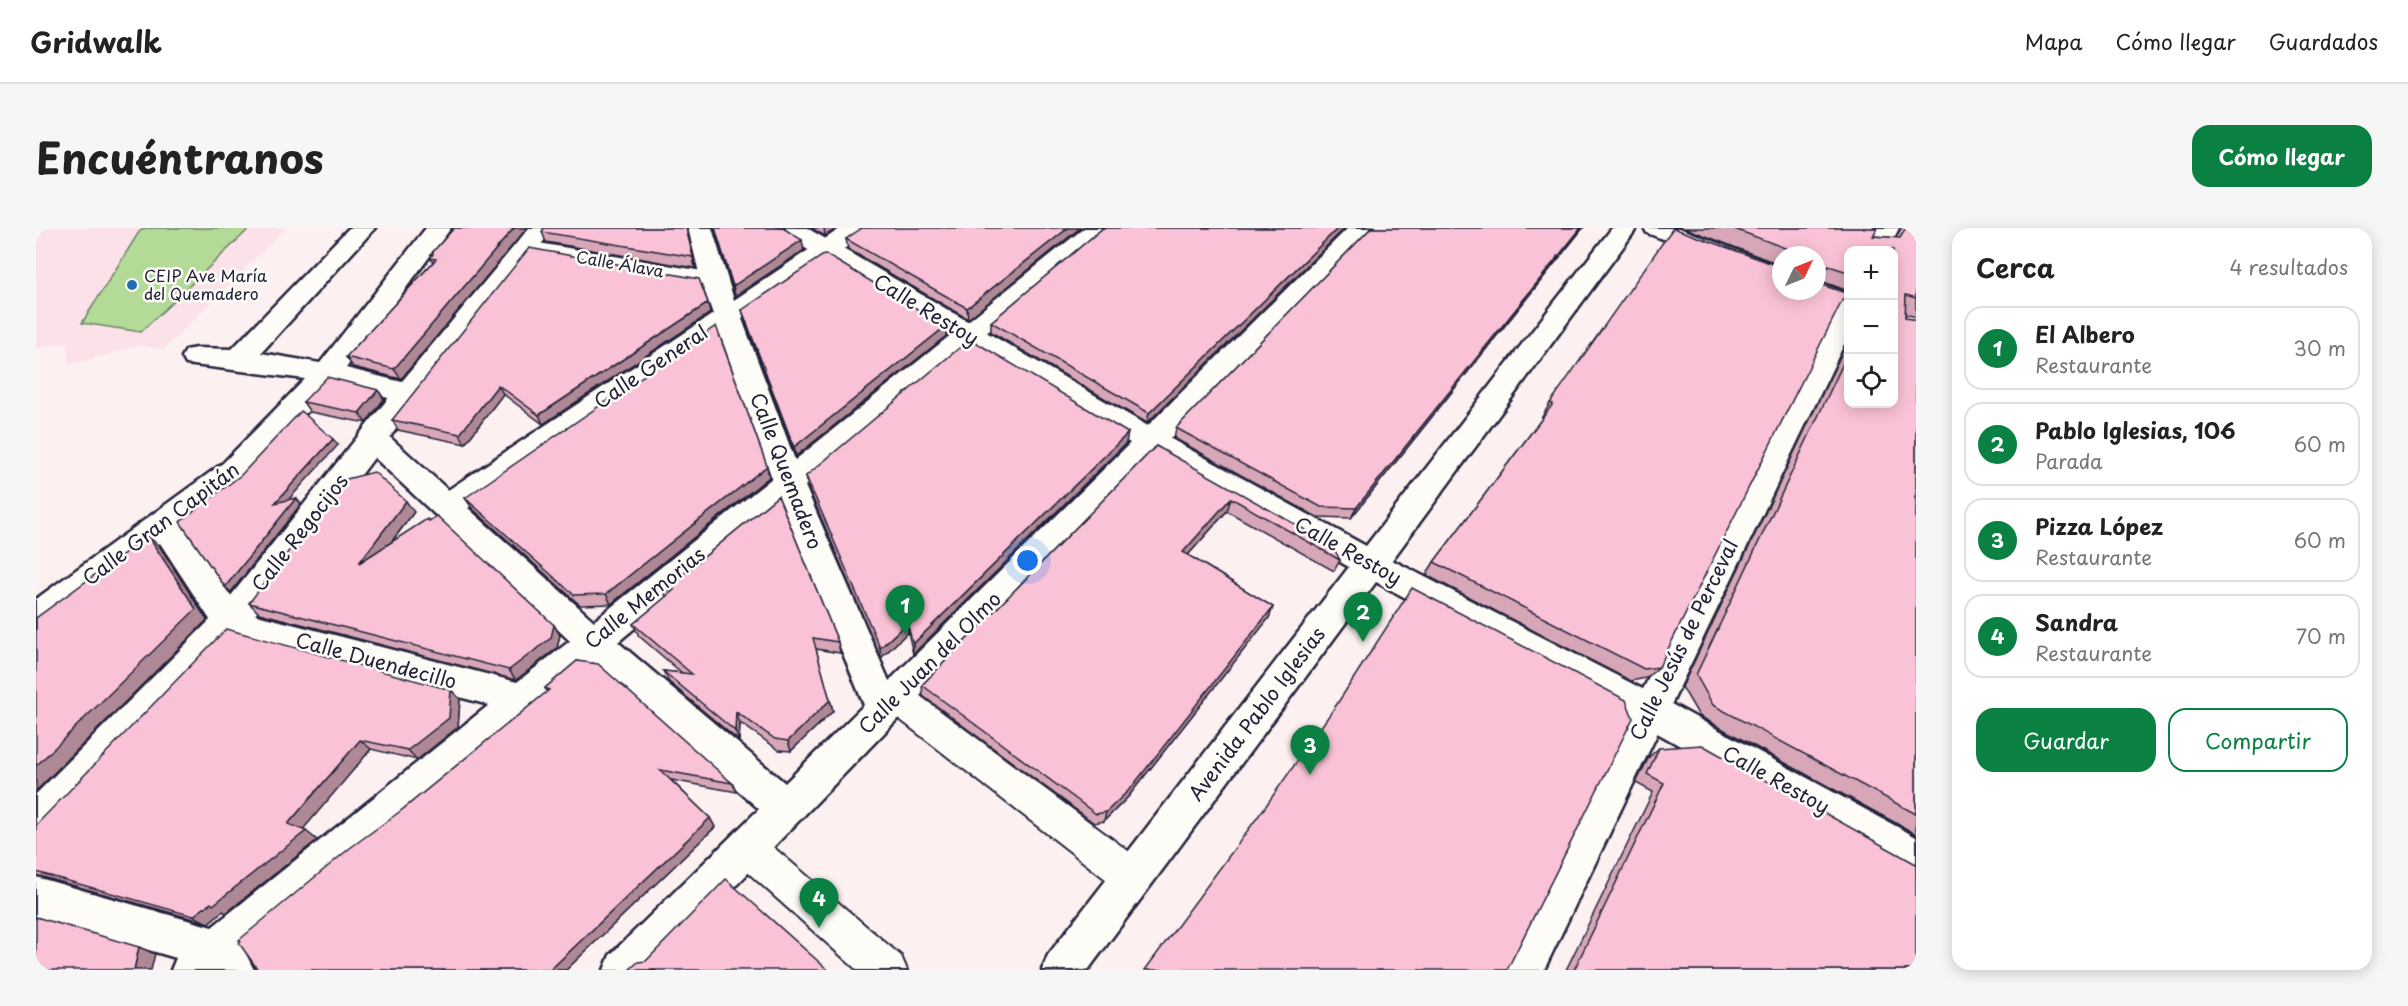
<!DOCTYPE html>
<html lang="es">
<meta charset="utf-8">
<style>
body{margin:0;font-family:"Playpen Sans",sans-serif;background:#f6f6f6;color:#222}
.controls{position:absolute;right:18px;top:18px;display:grid;overflow:hidden;border-radius:12px;box-shadow:0 3px 15px #0003}
.controls button{width:54px;height:54px;display:grid;place-items:center;padding:0;border:0;border-bottom:2px solid #e0e0e0;background:#fff;color:#222;font:30px sans-serif}
.compass{position:absolute;left:1736px;top:18px;width:54px;height:54px;border-radius:50%;background:#fff;box-shadow:0 3px 15px #0003;rotate:47deg}
.you{position:absolute;left:992px;top:333px;width:21px;height:21px;margin:-15px;border:4px solid #fff;border-radius:50%;background:#1a73e8;box-shadow:0 0 0 9px #1a73e833}
.badge{display:grid;place-items:center;width:39px;height:39px;border-radius:50%;background:#0b8043;color:#fff;font-size:20px;font-weight:700}
.pin{position:absolute;translate:-50% -50px;filter:drop-shadow(0 2px 3px #0008)}
.pin::after{content:'';position:absolute;top:32px;width:21px;height:18px;background:inherit;clip-path:polygon(0 0,100% 0,50% 100%)}
.list{margin:0;padding:0;list-style:none}
h2{display:flex;justify-content:space-between;align-items:center;height:78px;margin:0;padding:0 24px;font-size:26px}
h2 small{font-size:20px;font-weight:400;color:#767676}
.list li{display:grid;grid-template-columns:39px 1fr auto;gap:18px;align-items:center;box-sizing:border-box;height:84px;margin:0 12px 12px;padding:0 12px;border:2px solid #e0e0e0;border-radius:18px}
.list b{display:block;font-size:22px;white-space:nowrap}
.list p{margin:0;font-size:20px;white-space:nowrap;color:#767676}
.list em{font-size:20px;font-style:normal;color:#767676}
.actions{display:flex;gap:12px;padding:18px 24px}
.actions a{flex:1;padding:14px 0;border:2px solid #0b8043;border-radius:18px;text-align:center;font-size:21px;color:#0b8043}
.actions .main{background:#0b8043;color:#fff}
.icon{flex:none;width:33px;height:33px;fill:none;stroke:currentColor;stroke-width:2;stroke-linecap:round;stroke-linejoin:round}
.map{position:relative;flex:none;width:1880px;height:742px;overflow:hidden;border-radius:18px}
header{display:flex;align-items:center;gap:36px;box-sizing:border-box;height:84px;padding:0 30px;background:#fff;border-bottom:2px solid #e0e0e0}
header strong{font-size:28px}
nav{display:flex;gap:33px;margin-inline-start:auto;font-size:21px}
.intro{display:flex;align-items:center;justify-content:space-between;box-sizing:border-box;height:144px;padding:0 36px}
h1{margin:0;font-size:42px}
.button{padding:15px 27px;border-radius:18px;background:#0b8043;color:#fff;font-size:21px;font-weight:700}
main{display:flex;gap:36px;padding:0 36px}
aside{flex:1;background:#fff;border-radius:18px;box-shadow:0 3px 15px #0003}
.map>svg:first-child{display:block}
</style>
<header>
<strong>Gridwalk</strong>
<nav><a>Mapa</a><a>Cómo llegar</a><a>Guardados</a></nav>
</header>
<div class="intro"><h1>Encuéntranos</h1><a class="button">Cómo llegar</a></div>
<main>
<div class="map">
<svg width="1880" height="742" viewBox="0 0 1880 742">
<rect width="100%" height="100%" fill="#fcf0f0"/>
<filter id="ink" filterUnits="userSpaceOnUse"><feTurbulence type="fractalNoise" baseFrequency=".0167" numOctaves="2"/><feDisplacementMap in="SourceGraphic" scale="12" xChannelSelector="R" yChannelSelector="G"/><feConvolveMatrix kernelMatrix="1 2 1 2 8 2 1 2 1" color-interpolation-filters="sRGB"/></filter>
<g filter="url(#ink)">
<!-- built -->
<path fill="#fbe2e8" d="M0,0H250L127,122L106,117L33,137L31,114L0,120Z"/>
<!-- green -->
<path fill="#b3da96" stroke="#6a7e68" stroke-width="1.5" d="M109,0H214L105,104L46,95L103,4Z"/>
<g fill="none" stroke-linecap="round" stroke-linejoin="round">
<!-- pedestrian casing -->
<g stroke="#22223b" stroke-width="4">
<g id="pedestrian">
<path d="M491,13L678,45L687,47L690,53L687,59L678,61L483,25L479,20L483,15Z"/>
<path d="M860,454L872,459L1111,637L1117,650L1111,663L1098,668L1085,663L848,479L843,469L848,459Z"/>
<path d="M710,601L723,607L865,728L871,742H821L697,631L692,619L697,607Z"/>
</g>
</g>
<!-- minor casing -->
<g stroke="#22223b" stroke-width="5">
<g id="minor">
<path d="M313,0H339L225,125L284,135L390,0H415L310,140L382,158L386,165L382,172L372,175L297,156L209,251L146,298L205,383L481,454L534,413L327,219L322,211L327,203L337,200L347,203L412,262L677,86L665,53L652,0H676L698,72L805,0H834L831,5L706,91L759,232L1048,0H1075L769,258L853,453L1312,0H1338L618,742H568L574,727L723,581L557,434L209,724L218,742H135L140,730L0,689V649L176,699L453,477L182,404L124,315L12,399L0,403V371L187,235L269,151L150,136L146,129L150,122L160,120L196,121ZM684,106L736,250L558,393L432,280ZM746,277L828,477L749,555L582,414Z"/>
<path d="M1839,0H1863L1852,22H1827Z"/>
<path d="M1812,73V108L1508,742H1465L1799,82L1803,76Z"/>
</g>
</g>
<!-- tertiary casing -->
<g stroke="#22223b" stroke-width="5">
<g id="tertiary">
<path d="M493,0H518L382,172L206,404L13,605L0,610V566L182,384L362,158Z"/>
<path d="M741,0H771L1124,205L1330,318L1576,0H1601L1356,332L1626,471L1880,609V649L1866,643L1600,493L1340,354L1052,742H1006L1012,727L1313,339L1104,221L744,5Z"/>
<path d="M1608,0H1643L1745,39V56L1611,5Z"/>
<path d="M1781,54L1812,65V82L1772,68L1769,63H1781Z"/>
</g>
</g>
<!-- pedestrian -->
<use href="#pedestrian" fill="#fdfcf7" fill-rule="evenodd"/>
<!-- minor -->
<use href="#minor" fill="#fdfcf7" fill-rule="evenodd"/>
<!-- tertiary -->
<use href="#tertiary" fill="#fdfcf7" fill-rule="evenodd"/>
</g>
<!-- wall -->
<g fill="#d7a7b8" stroke="#22223b" stroke-width="1.5">
<path d="M418,0H491L365,151L317,139L310,129L397,34L394,30L396,28L395,26Z"/>
<path d="M508,0H651L659,40L510,14L506,4Z"/>
<path d="M678,0H747L768,22L699,68Z"/>
<path d="M775,0H802L789,8Z"/>
<path d="M1044,0L932,91L812,21L810,11Z"/>
<path d="M1067,0H1309L1111,195L955,104V94Z"/>
<path d="M1335,0H1547L1315,290L1281,289L1138,210L1140,200Z"/>
<path d="M1649,0H1841L1837,8L1860,10L1865,0H1880V89L1869,86V89L1880,93V606L1663,488L1646,459L1812,112V176L1857,22H1812V63L1785,53L1783,56L1623,439L1610,450L1595,453L1390,347L1398,334L1507,189H1506L1514,175L1745,63L1781,27H1745V37Z"/>
<path d="M706,82L910,108L760,228L709,92Z"/>
<path d="M674,85L507,196L467,166L429,216L362,202L356,192Z"/>
<path d="M342,162L348,171L330,195L274,184L267,174Z"/>
<path d="M1090,215L877,426L872,404L845,430L772,259L770,248Z"/>
<path d="M1120,218L1304,332L1298,343L1191,283L1152,327L1237,379L1233,390L1092,569L1068,593L1058,595L887,468L886,457Z"/>
<path d="M733,249L575,376L544,377L436,280L429,270Z"/>
<path d="M742,268L802,414L804,425L780,421L797,483L755,523L743,522L704,495L703,513L633,454L627,443L646,445L603,408L597,396L630,369L628,362Z"/>
<path d="M378,284L355,315L518,397L524,407L521,420L480,452L223,385L213,375Z"/>
<path d="M541,433L696,555L701,564L635,552L674,590L679,599L530,742H222L366,582L511,464L509,460Z"/>
<path d="M415,462L424,471L422,499L381,532L335,521L266,602L281,612L190,685L187,683L172,695L0,647V597Z"/>
<path d="M1623,520L1880,742H1530L1617,564L1600,555L1613,529Z"/>
</g>
<!-- shaded-wall -->
<g fill="#af8896" stroke="#22223b" stroke-width="1.5">
<path d="M478,0H491L365,151L358,141Z"/>
<path d="M788,0H802L789,8Z"/>
<path d="M1032,0H1044L932,91L931,80Z"/>
<path d="M1302,0H1309L1111,195L1113,185Z"/>
<path d="M1545,0H1547L1315,290L1320,280Z"/>
<path d="M766,12L768,22L699,68L697,58Z"/>
<path d="M1793,38L1786,47L1790,46L1781,58V48Z"/>
<path d="M672,75L674,85L507,196L503,187Z"/>
<path d="M910,98V108L760,228L758,219Z"/>
<path d="M462,157L467,166L429,216L424,206Z"/>
<path d="M342,162L348,171L330,195L323,185Z"/>
<path d="M1092,205L1090,215L877,426V416Z"/>
<path d="M297,211L302,217L244,281L239,275Z"/>
<path d="M731,238L733,249L575,376L570,366Z"/>
<path d="M260,270L265,276L195,364L189,359Z"/>
<path d="M1195,270L1191,283L1144,336L1147,324Z"/>
<path d="M370,273L378,284L331,346L323,335Z"/>
<path d="M112,308L124,319L171,392L0,563V538Z"/>
<path d="M1237,379L1233,390L1092,569L1068,593L1070,584Z"/>
<path d="M871,395L872,404L845,430L844,420Z"/>
<path d="M518,397L524,407L521,420L480,452L473,442Z"/>
<path d="M415,462L424,471L422,499L381,532L372,522Z"/>
<path d="M794,472L797,483L755,523L752,513Z"/>
<path d="M700,484L704,495L703,513L699,503Z"/>
<path d="M324,512L335,521L264,605L252,596Z"/>
<path d="M674,590L679,599L530,742H514Z"/>
<path d="M270,603L281,612L190,685L187,683L172,695L157,688Z"/>
<path d="M103,719L119,726L115,742H98Z"/>
</g>
<!-- building -->
<g fill="#fac2d6" stroke="#22223b" stroke-width="1.5">
<path d="M418,0H478L358,141L310,129L400,31L394,30L397,26H395Z"/>
<path d="M508,0H650L657,29L506,4Z"/>
<path d="M679,0H747L766,12L697,58Z"/>
<path d="M826,0H1032L931,80L810,11Z"/>
<path d="M1067,0H1302L1113,185L955,94Z"/>
<path d="M1335,0H1545L1320,280L1285,279L1140,200Z"/>
<path d="M1637,0L1745,39V63H1781V53L1783,56L1810,65L1623,439L1608,441L1398,334L1517,176L1514,175Z"/>
<path d="M1696,0H1841L1837,8L1864,10L1870,0H1880V70L1870,67L1869,89L1880,93V586L1677,477L1660,447L1812,125V176H1857V22H1812V44L1793,38L1790,40V46L1781,48V27H1757V23Z"/>
<path d="M493,20L663,51L672,75L503,187L462,157L424,206L356,192Z"/>
<path d="M789,26L910,98L758,219L706,82Z"/>
<path d="M680,98L731,238L570,366L538,367L429,270Z"/>
<path d="M934,111L1092,205L877,416L871,395L844,420L770,248Z"/>
<path d="M291,149L342,162L323,185L267,174Z"/>
<path d="M265,183L297,211L239,275L260,270L189,359L144,294L205,247Z"/>
<path d="M1120,218L1296,317L1304,332L1195,270L1147,324L1237,379L1095,560L1070,584L1060,586L886,457Z"/>
<path d="M338,244L370,273L323,335L391,291L393,293L401,288L518,397L515,410L473,442L213,375L307,252Z"/>
<path d="M742,268L802,414L777,410L794,472L752,513L739,511L700,484L699,503L627,443L656,446L597,396L638,362H628Z"/>
<path d="M112,308L160,381L0,538V390Z"/>
<path d="M1376,360L1590,472L1597,490L1471,742H1109L1229,579L1301,476Z"/>
<path d="M190,401L415,462L413,490L372,522L324,512L252,596L270,603L177,677L175,675L157,688L0,644V597Z"/>
<path d="M541,433L562,436L696,555L624,542L674,590L514,742H222L203,715L205,713L203,712L314,620L366,582L513,462L509,460Z"/>
<path d="M1666,517L1880,636V742H1538L1628,555L1611,546L1623,520Z"/>
<path d="M690,651L792,742H593L602,734L610,733Z"/>
<path d="M0,689L103,719L98,742H0Z"/>
</g>
</g>
<!-- markers -->
<circle fill="#1f6fb2" stroke="#fdfcf7" stroke-width="2" cx="96" cy="57" r="6"/>
<g text-anchor="middle" stroke-width="5" stroke-linejoin="round" paint-order="stroke">
<!-- far-street labels -->
<g font-size="16" fill="#22223b" stroke="#fdfcf7">
<text transform="translate(584 36) rotate(10)" y="6">Calle Álava</text>
</g>
<!-- far-poi labels -->
<g font-size="16" fill="#22223b" stroke="#fdfcf7" text-anchor="start">
<text x="108" y="54">CEIP Ave María<tspan x="108" dy="18">del Quemadero</tspan></text>
</g>
<!-- street labels -->
<g font-size="20" fill="#22223b" stroke="#fdfcf7">
<text transform="translate(890 82) rotate(31)" y="7">Calle Restoy</text>
<text transform="translate(615 139) rotate(-34)" y="7">Calle General</text>
<text transform="translate(750 243) rotate(69)" y="7">Calle Quemadero</text>
<text transform="translate(125 296) rotate(-37)" y="7">Calle Gran Capitán</text>
<text transform="translate(264 305) rotate(-52)" y="7">Calle Regocijos</text>
<text transform="translate(1312 323) rotate(29)" y="7">Calle Restoy</text>
<text transform="translate(609 370) rotate(-39)" y="7">Calle Memorias</text>
<text transform="translate(1648 412) rotate(-64)" y="7">Calle Jesús de Perceval</text>
<text transform="translate(340 433) rotate(15)" y="7">Calle Duendecillo</text>
<text transform="translate(894 435) rotate(-45)" y="7">Calle Juan del Olmo</text>
<text transform="translate(1221 486) rotate(-53)" y="7">Avenida Pablo Iglesias</text>
<text transform="translate(1740 552) rotate(29)" y="7">Calle Restoy</text>
</g>
</g>
</svg>
<div class="controls">
<button>+</button>
<button>−</button>
<button><svg class="icon" aria-label="locate" viewBox="0 0 24 24"><circle cx="12" cy="12" r="6"/><path d="M12 2v4M12 18v4M2 12h4M18 12h4"/></svg></button>
</div>
<svg class="compass" viewBox="-18 -18 36 36"><path d="M0-13l5 13h-10z" fill="#e53935"/><path d="M0 13l5-13h-10z" fill="#767676"/></svg>
<div class="you"></div>
<div class="pin badge" style="left:869px;top:407px">1</div>
<div class="pin badge" style="left:1327px;top:414px">2</div>
<div class="pin badge" style="left:1274px;top:547px">3</div>
<div class="pin badge" style="left:783px;top:700px">4</div>
</div>
<aside>
<h2>Cerca<small>4 resultados</small></h2>
<ul class="list">
<li><span class="badge">1</span><div><b>El Albero</b><p>Restaurante</p></div><em>30 m</em></li>
<li><span class="badge">2</span><div><b>Pablo Iglesias, 106</b><p>Parada</p></div><em>60 m</em></li>
<li><span class="badge">3</span><div><b>Pizza López</b><p>Restaurante</p></div><em>60 m</em></li>
<li><span class="badge">4</span><div><b>Sandra</b><p>Restaurante</p></div><em>70 m</em></li>
</ul>
<div class="actions"><a class="main">Guardar</a><a>Compartir</a></div>
</aside>
</main>
